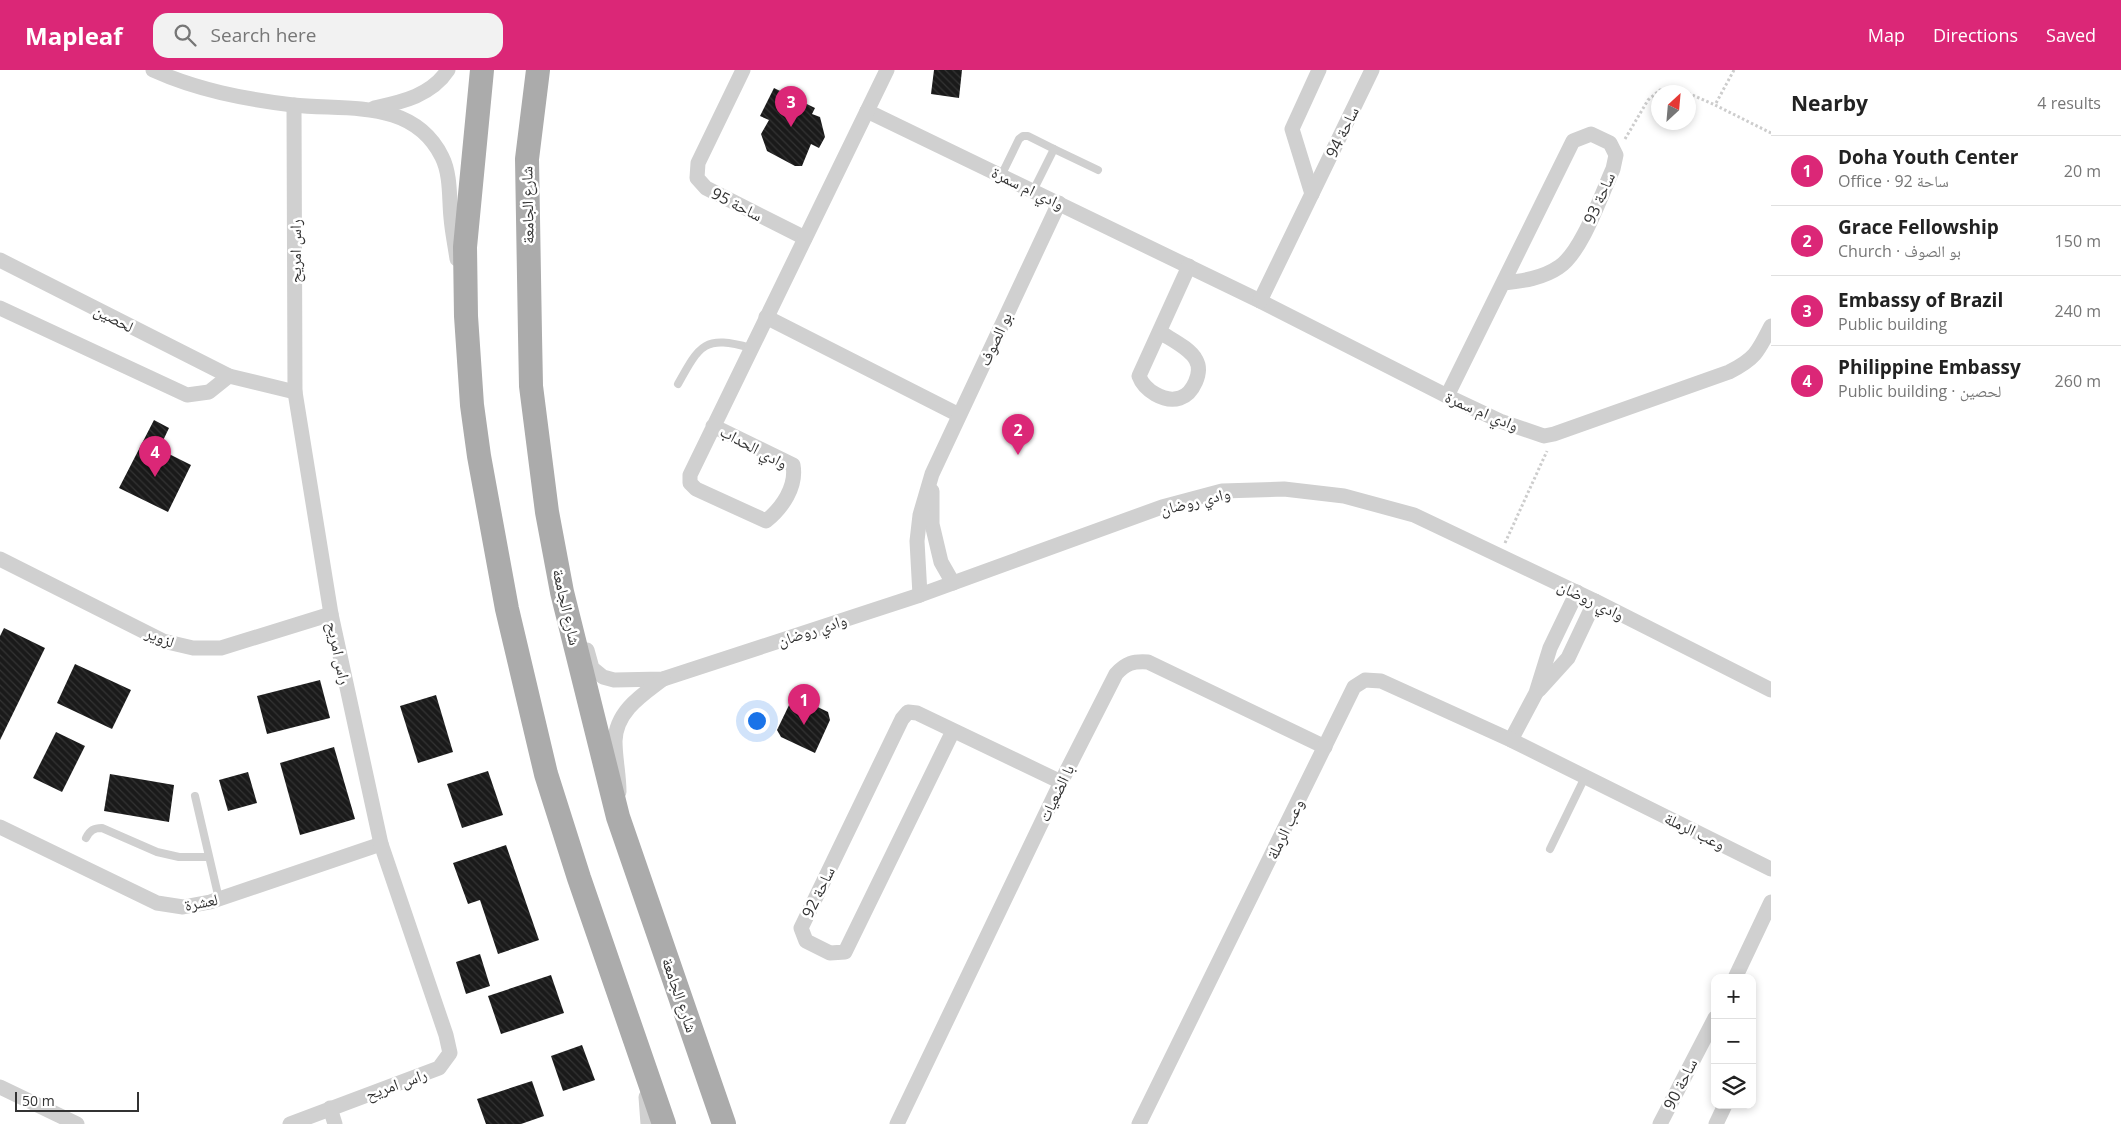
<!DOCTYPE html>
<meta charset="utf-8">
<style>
body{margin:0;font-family:"Open Sans","Noto Naskh Arabic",sans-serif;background:#f2f2f2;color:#222}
.controls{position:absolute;right:15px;bottom:15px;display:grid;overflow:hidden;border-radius:10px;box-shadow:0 2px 8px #0003}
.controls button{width:45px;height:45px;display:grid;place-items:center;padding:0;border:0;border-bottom:1px solid #e0e0e0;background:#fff;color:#222;font:25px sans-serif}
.compass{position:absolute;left:1651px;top:15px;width:45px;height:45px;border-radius:50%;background:#fff;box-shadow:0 2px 8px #0003;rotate:26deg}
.scale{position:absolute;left:15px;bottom:12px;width:124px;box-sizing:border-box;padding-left:5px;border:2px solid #333;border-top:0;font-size:14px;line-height:18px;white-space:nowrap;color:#333;-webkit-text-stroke:4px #fff;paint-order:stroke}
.you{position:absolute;left:756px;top:650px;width:18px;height:18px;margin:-12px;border:4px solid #fff;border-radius:50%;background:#1a73e8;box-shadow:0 0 0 8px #1a73e833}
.badge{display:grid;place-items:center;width:32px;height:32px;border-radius:50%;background:#db2777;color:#fff;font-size:16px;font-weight:700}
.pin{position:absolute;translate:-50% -41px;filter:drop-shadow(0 1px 2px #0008)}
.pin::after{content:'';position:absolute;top:26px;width:18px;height:15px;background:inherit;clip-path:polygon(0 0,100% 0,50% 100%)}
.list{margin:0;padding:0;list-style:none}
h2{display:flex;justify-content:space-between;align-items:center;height:65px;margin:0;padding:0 20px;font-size:21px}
h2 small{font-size:16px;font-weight:400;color:#767676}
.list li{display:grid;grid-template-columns:32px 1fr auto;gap:15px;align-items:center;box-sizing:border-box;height:70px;padding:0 20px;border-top:1px solid #e0e0e0}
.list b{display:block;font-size:19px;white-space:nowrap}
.list p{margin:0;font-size:16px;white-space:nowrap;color:#767676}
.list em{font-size:16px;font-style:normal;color:#767676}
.icon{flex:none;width:28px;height:28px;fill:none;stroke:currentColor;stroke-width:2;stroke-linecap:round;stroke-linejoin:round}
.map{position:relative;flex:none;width:1771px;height:1054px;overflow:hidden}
header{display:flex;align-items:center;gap:30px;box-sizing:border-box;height:70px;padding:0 25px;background:#db2777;color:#fff}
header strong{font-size:24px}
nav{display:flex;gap:28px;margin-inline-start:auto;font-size:18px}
.search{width:350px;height:45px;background:#f2f2f2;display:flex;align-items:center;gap:12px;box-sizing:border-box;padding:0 18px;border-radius:15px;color:#767676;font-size:19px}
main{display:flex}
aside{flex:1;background:#fff}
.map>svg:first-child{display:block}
</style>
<header>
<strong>Mapleaf</strong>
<div class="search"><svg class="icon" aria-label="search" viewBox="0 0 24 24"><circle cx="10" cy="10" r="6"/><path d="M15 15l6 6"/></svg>Search here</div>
<nav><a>Map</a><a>Directions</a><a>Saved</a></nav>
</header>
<main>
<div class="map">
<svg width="1771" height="1054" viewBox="0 0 1771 1054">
<defs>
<pattern id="building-back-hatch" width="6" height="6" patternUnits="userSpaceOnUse" patternTransform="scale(1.25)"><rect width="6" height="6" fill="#1a1a1a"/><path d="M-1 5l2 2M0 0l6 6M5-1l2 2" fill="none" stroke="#333"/></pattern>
</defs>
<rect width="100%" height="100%" fill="#fff"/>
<!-- building -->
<g fill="url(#building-back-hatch)">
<path d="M934,0H962L959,28L931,24Z"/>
<path d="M774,18L815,38L812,44L820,47L825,67L819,78L811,74L802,96H795L767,81L761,64L769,50L760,46Z"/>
<path d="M154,350L169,358L159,379L191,395L168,442L119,418Z"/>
<path d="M4,558L45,578L0,670V566Z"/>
<path d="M75,594L131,620L112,659L57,633Z"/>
<path d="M320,610L330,648L267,664L257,626Z"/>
<path d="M436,625L453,682L418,693L400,636Z"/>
<path d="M801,629L828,642L830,650L815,683L781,667L777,660L791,631Z"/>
<path d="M56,662L85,676L62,722L33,708Z"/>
<path d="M334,677L355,749L300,765L280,693Z"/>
<path d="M488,701L503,745L462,758L447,714Z"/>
<path d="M248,702L257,733L228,741L219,710Z"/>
<path d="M110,704L174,715L169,752L104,741Z"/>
<path d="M506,775L539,870L498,884L480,830L468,834L453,793Z"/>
<path d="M480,884L490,916L466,924L456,892Z"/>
<path d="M551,905L564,943L501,964L488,926Z"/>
<path d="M582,975L595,1010L563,1021L551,986Z"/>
<path d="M532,1011L544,1046L521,1054H486L477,1029Z"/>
</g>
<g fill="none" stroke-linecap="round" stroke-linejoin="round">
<!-- path -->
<g stroke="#cdcdcd" stroke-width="3" stroke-dasharray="2.5 2.5" stroke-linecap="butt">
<path d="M1734,0L1715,35L1771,63"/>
<path d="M1688,23L1715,35"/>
<path d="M1625,69L1648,30L1660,20L1687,22"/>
<path d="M1505,473L1547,381"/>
</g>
<!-- service -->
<g stroke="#d0d0d0" stroke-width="8">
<path d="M1001,106L1019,69L1023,66H1028L1054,79"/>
<path d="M1033,121L1054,79L1098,100"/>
<path d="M678,314C700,274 705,265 751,278"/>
<path d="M195,726L219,829"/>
<path d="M86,768C90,760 94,758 102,758L157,782L179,787H208"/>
<path d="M1550,779L1585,707"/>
</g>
<!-- minor -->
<g stroke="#d0d0d0" stroke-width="15">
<path d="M153,0C197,20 244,29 293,35C346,41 413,28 442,87C451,105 449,129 451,148C452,161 455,175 457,189"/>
<path d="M743,0L698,93L697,108L706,118L805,168"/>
<path d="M374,38C401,32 431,26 448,0"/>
<path d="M867,41L1260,231L1447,326L1500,351L1544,366L1554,364L1729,302C1755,289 1758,282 1771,256"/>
<path d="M1312,124L1292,59L1319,0"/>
<path d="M0,190L229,306L295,322"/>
<path d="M1260,231L1372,0"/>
<path d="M0,238L187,325L209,322L229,306"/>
<path d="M766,247L959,345"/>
<path d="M1160,262C1170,269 1190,278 1196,290C1203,302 1193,324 1180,328C1164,333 1144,320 1139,306L1189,196"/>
<path d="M1447,326L1573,71L1591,64L1610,73L1616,85L1613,99C1601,125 1582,182 1559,197C1543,208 1523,211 1504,213"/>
<path d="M713,356L793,395C797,417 782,438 766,451L696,419L690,413V405L887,0"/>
<path d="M932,421V454L941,492L953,513"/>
<path d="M0,489L163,571L193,578H221L331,544"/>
<path d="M920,525L917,471L920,445L932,404L1059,133"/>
<path d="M587,580L592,598L603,607L614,610L663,609L920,525L1162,437L1222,421L1284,419L1344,426L1414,445L1595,531L1771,620"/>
<path d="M1539,620L1568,588L1595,531"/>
<path d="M953,661L845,882L830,883L806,871L801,858L902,649L908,642L917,643L1061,712"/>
<path d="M1511,670L1536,623L1550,578L1577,522"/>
<path d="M619,722C619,705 615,688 615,671C616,641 642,625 663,609"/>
<path d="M0,757L157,833L183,837L210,832L381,774"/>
<path d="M1735,908L1771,832"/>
<path d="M0,1017L77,1054"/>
<path d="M646,1027L648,1054"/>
<path d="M330,1038L335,1054"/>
<path d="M290,1054L439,998L450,983L446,965L381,774L331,544L295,322L294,35"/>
<path d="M897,1054L1061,712L1116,604C1126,593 1133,591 1148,592L1325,677"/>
<path d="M1139,1054L1354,617L1365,610L1381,611L1511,670L1771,799"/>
<path d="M1660,1054L1715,948"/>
<path d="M1716,1054L1725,1035"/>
</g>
<!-- primary -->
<g stroke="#ababab" stroke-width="24">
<path d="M482,0L465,177L466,246L472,335L479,386L507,539L546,704L579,808L664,1054"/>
<path d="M538,0L527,89L530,265L531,316L547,442L562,522L618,747L724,1054"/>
</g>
</g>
<g text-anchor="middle" stroke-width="5" stroke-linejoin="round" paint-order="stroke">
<!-- street labels -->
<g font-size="16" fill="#333" stroke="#fff">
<text transform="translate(1342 62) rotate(-64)" y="6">ساحة 94</text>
<text transform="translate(1028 118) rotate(26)" y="6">وادي ام سمرة</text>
<text transform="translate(1599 128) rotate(-66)" y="6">ساحة 93</text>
<text transform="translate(737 134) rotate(27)" y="6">ساحة 95</text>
<text transform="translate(527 135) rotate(-91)" y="6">شارع الجامعة</text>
<text transform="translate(295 181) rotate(-90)" y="6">راس امريح</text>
<text transform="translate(114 248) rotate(27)" y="6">لحصين</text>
<text transform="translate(995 269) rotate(-65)" y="6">بو الصوف</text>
<text transform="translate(1482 341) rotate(23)" y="6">وادي ام سمرة</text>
<text transform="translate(754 377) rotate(28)" y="6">وادي الحداب</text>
<text transform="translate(1195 431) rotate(-14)" y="6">وادي روضان</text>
<text transform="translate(1591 530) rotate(26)" y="6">وادي روضان</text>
<text transform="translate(567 537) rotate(77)" y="6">شارع الجامعة</text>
<text transform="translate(812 560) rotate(-18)" y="6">وادي روضان</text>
<text transform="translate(160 567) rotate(22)" y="6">لزوير</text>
<text transform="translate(339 583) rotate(78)" y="6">راس امريح</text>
<text transform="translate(1056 723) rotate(-64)" y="6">با الضعيات</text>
<text transform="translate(1285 759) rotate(-64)" y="6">وعب الرملة</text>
<text transform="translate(1695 761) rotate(26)" y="6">وعب الرملة</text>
<text transform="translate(818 822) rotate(-64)" y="6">ساحة 92</text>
<text transform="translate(201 832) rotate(-11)" y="6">لعشرة</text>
<text transform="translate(680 925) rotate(71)" y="6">شارع الجامعة</text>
<text transform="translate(396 1014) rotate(-20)" y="6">راس امريح</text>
<text transform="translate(1680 1014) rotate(-63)" y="6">ساحة 90</text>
</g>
</g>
</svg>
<div class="controls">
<button>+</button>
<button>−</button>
<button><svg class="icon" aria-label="layers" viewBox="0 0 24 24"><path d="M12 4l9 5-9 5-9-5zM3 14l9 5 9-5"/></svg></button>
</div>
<svg class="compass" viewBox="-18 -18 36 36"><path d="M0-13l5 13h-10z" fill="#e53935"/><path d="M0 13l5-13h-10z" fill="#767676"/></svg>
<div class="scale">50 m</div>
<div class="you"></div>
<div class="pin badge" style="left:804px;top:655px">1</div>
<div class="pin badge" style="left:1018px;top:385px">2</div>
<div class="pin badge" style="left:791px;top:57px">3</div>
<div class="pin badge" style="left:155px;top:407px">4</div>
</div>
<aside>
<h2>Nearby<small>4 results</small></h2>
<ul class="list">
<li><span class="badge">1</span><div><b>Doha Youth Center</b><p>Office · ساحة 92</p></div><em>20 m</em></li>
<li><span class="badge">2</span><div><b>Grace Fellowship</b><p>Church · بو الصوف</p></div><em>150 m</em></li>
<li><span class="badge">3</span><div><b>Embassy of Brazil</b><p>Public building</p></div><em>240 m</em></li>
<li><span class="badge">4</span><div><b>Philippine Embassy</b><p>Public building · لحصين</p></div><em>260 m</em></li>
</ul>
</aside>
</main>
